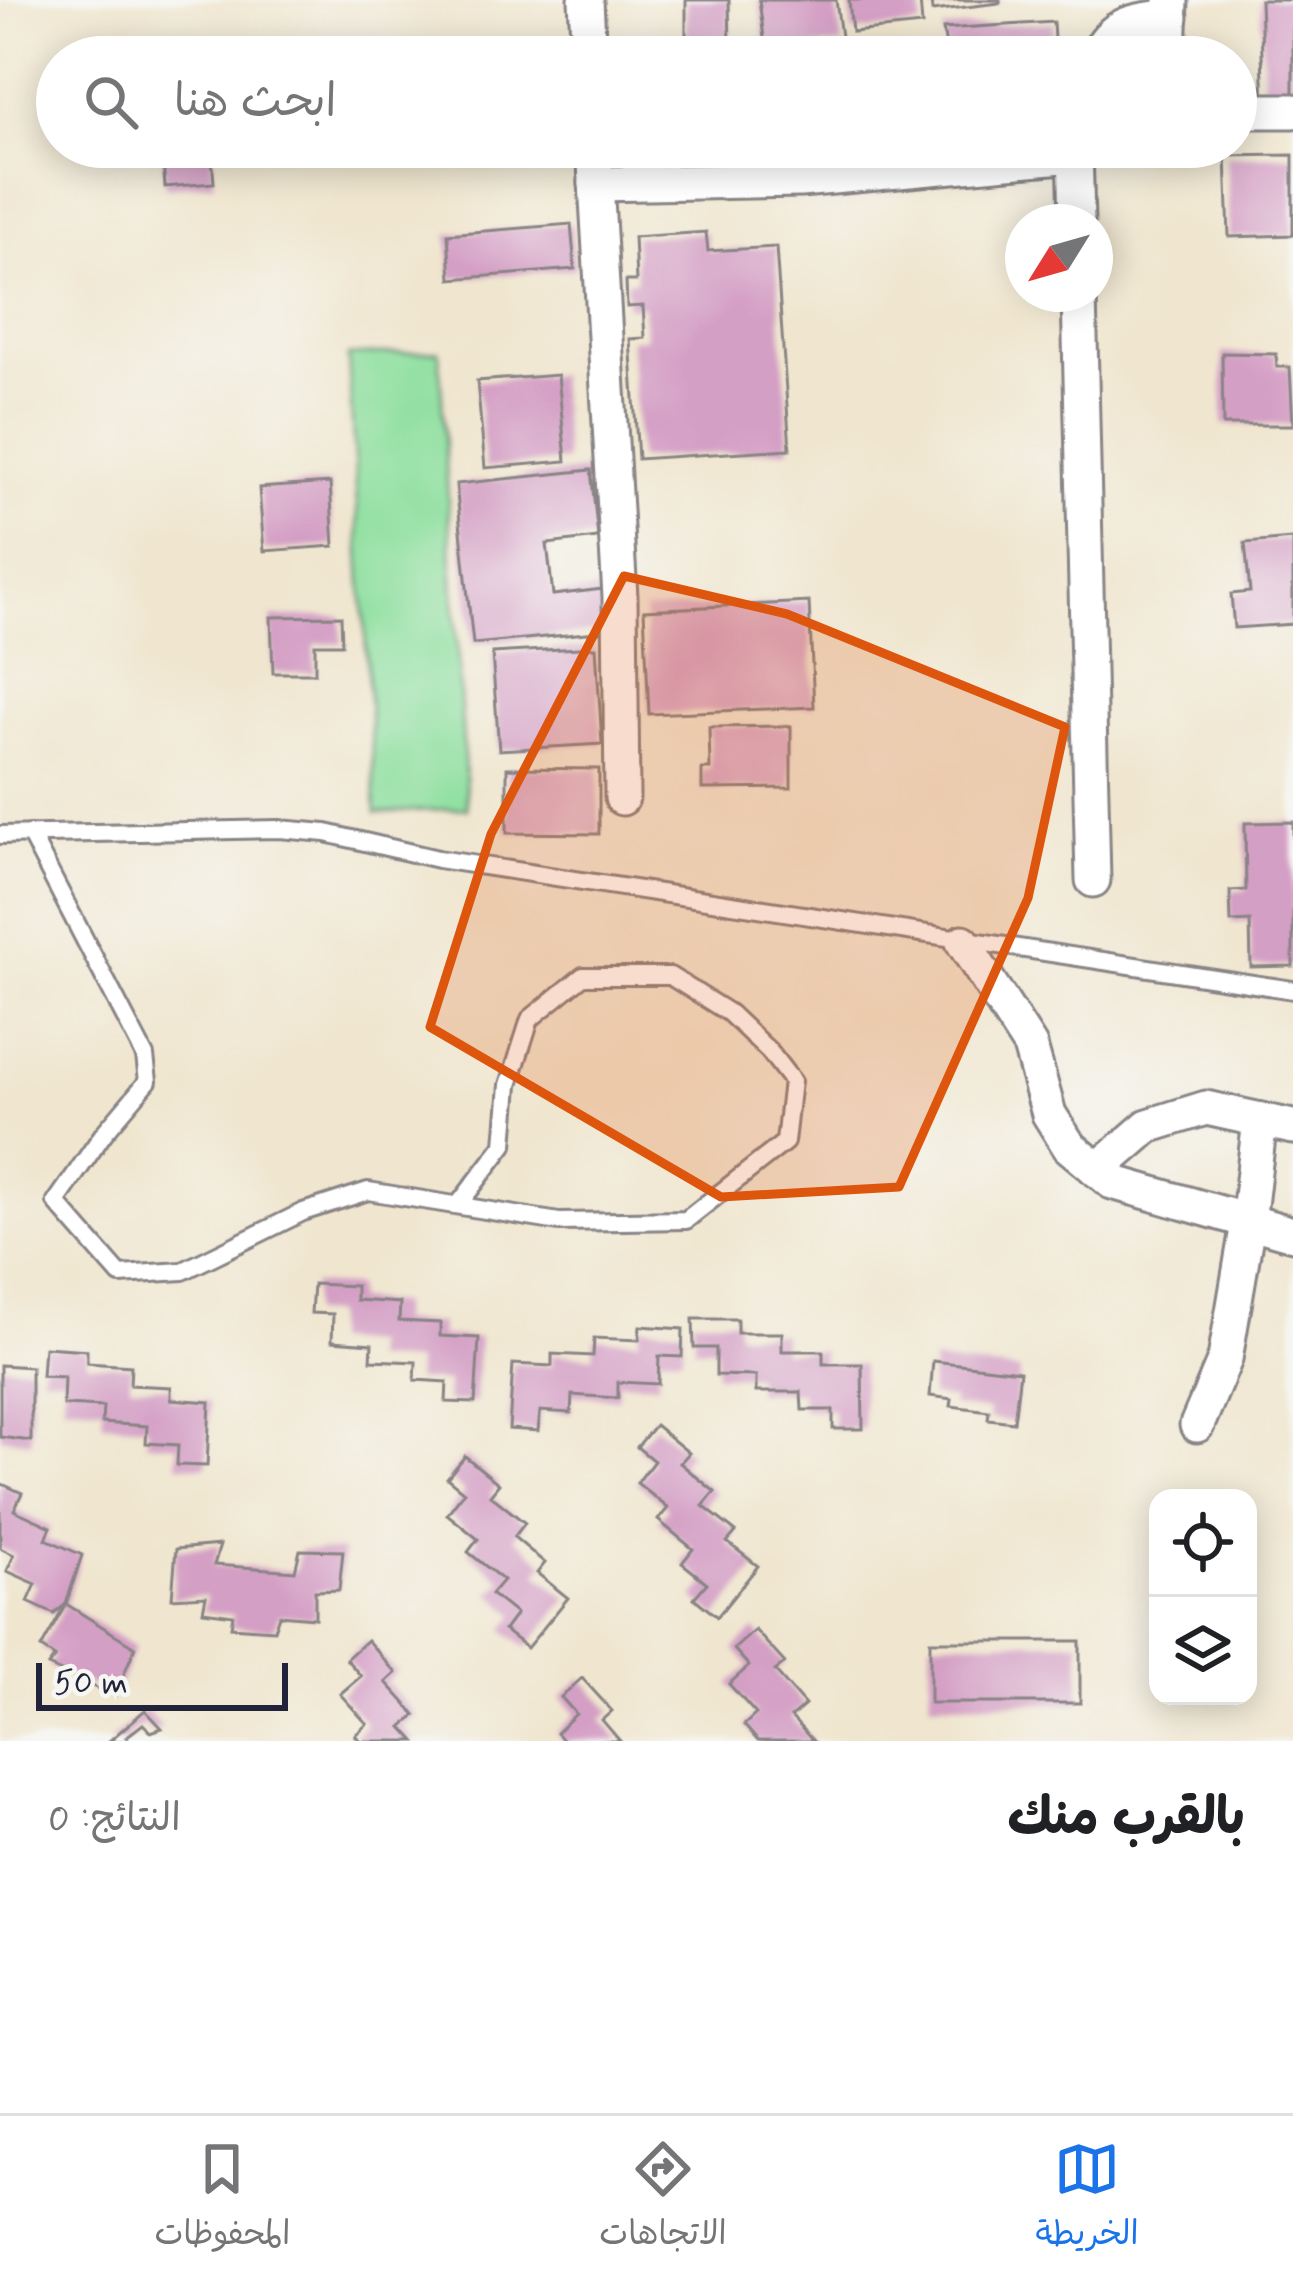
<!DOCTYPE html>
<html lang="ar">
<meta charset="utf-8">
<style>
body{margin:0;font-family:Mynerve,"Playpen Sans Arabic",sans-serif;background:#f6f6f6;color:#202124;direction:rtl}
.controls{position:absolute;right:36px;bottom:36px;display:grid;overflow:hidden;border-radius:24px;box-shadow:0 6px 30px #0003}
.controls button{width:108px;height:108px;display:grid;place-items:center;padding:0;border:0;border-bottom:3px solid #e0e0e0;background:#fff;color:#202124;font:60px sans-serif}
.compass{position:absolute;left:1005px;top:204px;width:108px;height:108px;border-radius:50%;background:#fff;box-shadow:0 6px 30px #0003;rotate:233deg}
.scale{position:absolute;left:36px;bottom:30px;width:252px;box-sizing:border-box;padding-left:12px;border:6px solid #22223b;border-top:0;font-size:33px;line-height:42px;white-space:nowrap;color:#22223b;-webkit-text-stroke:9px #f6f6f2;paint-order:stroke}
.list{margin:0;padding:0;list-style:none}
h2{display:flex;justify-content:space-between;align-items:center;height:156px;margin:0;padding:0 48px;font-size:51px}
h2 small{font-size:39px;font-weight:400;color:#757577}
.icon{flex:none;width:66px;height:66px;fill:none;stroke:currentColor;stroke-width:2;stroke-linecap:round;stroke-linejoin:round}
.map{position:relative;flex:none;width:1293px;height:1741px;overflow:hidden;direction:ltr}
.search{position:absolute;background:#fff;box-shadow:0 6px 30px #0003;left:36px;right:36px;top:36px;height:132px;display:flex;align-items:center;gap:30px;box-sizing:border-box;padding:0 42px;border-radius:66px;color:#757577;font-size:45px}
.sheet{height:372px;background:#fff}
nav{display:flex;justify-content:space-around;align-items:center;box-sizing:border-box;height:168px;border-top:3px solid #e0e0e0;background:#fff;font-size:33px;color:#757577}
nav a{display:grid;justify-items:center;gap:6px}
nav .on{color:#1a73e8}
.map>svg:first-child{display:block}
</style>
<div class="map">
<svg width="1293" height="1741" viewBox="0 0 1293 1741">
<rect width="100%" height="100%" fill="#f6f6f2"/>
<filter id="ink" filterUnits="userSpaceOnUse"><feTurbulence type="fractalNoise" baseFrequency=".00833" numOctaves="2"/><feDisplacementMap in="SourceGraphic" scale="24" xChannelSelector="R" yChannelSelector="G"/><feConvolveMatrix kernelMatrix="1 2 1 2 8 2 1 2 1" color-interpolation-filters="sRGB"/></filter>
<filter id="wash" filterUnits="userSpaceOnUse"><feTurbulence type="fractalNoise" baseFrequency=".004" numOctaves="4" result="noise"/><feDisplacementMap in="SourceGraphic" scale="48" xChannelSelector="R" yChannelSelector="G"/><feGaussianBlur stdDeviation="2.7" result="paint"/><feColorMatrix in="noise" values="0 0 0 0 0 0 0 0 0 0 0 0 0 0 0 0 0 1.4 0 .05"/><feComposite in="paint" operator="in"/></filter>
<g filter="url(#wash)">
<rect width="100%" height="100%" fill="#f0e6cf"/>
<!-- green -->
<path fill="#8edf9f" stroke="#58806d" stroke-width="3" d="M439,351L467,808L376,813L348,356Z"/>
<g id="blocks">
<!-- building -->
<g fill="#d49fc5">
<path d="M686,0H729L730,47L686,48Z"/>
<path d="M759,0H836L842,44L766,53Z"/>
<path d="M849,0H920L922,25L852,32Z"/>
<path d="M931,0H1000V3L932,11Z"/>
<path d="M1260,0H1293V106L1264,107Z"/>
<path d="M1053,22L1055,57H948L943,29Z"/>
<path d="M849,48L850,57H785V54Z"/>
<path d="M162,147H211L214,183L165,187Z"/>
<path d="M1293,155V235L1229,237L1226,156Z"/>
<path d="M571,224L575,269L451,279L448,234Z"/>
<path d="M706,232L708,251L776,247L790,449L638,459L630,339L645,338L643,306L627,307L626,281H636L634,237Z"/>
<path d="M1222,353L1276,354L1277,367H1290L1293,425H1223Z"/>
<path d="M558,375L566,461L485,468L477,381Z"/>
<path d="M591,470L598,538L547,544L553,595L603,589L608,631L473,644L456,484Z"/>
<path d="M330,483L334,546L264,551L259,488Z"/>
<path d="M1293,539V624L1234,628L1231,594L1250,592L1245,543Z"/>
<path d="M809,602L814,707L649,714L644,610Z"/>
<path d="M341,616L342,644H315V673H273L271,617Z"/>
<path d="M596,647L602,744L499,750L492,653Z"/>
<path d="M791,726V788L702,789V769H710L709,727Z"/>
<path d="M507,768L599,769V834L507,833Z"/>
<path d="M1293,822V966L1251,967L1250,921L1231,922L1230,891L1246,890L1245,823Z"/>
<path d="M313,1284L356,1286V1300L400,1303L399,1321L440,1323V1336L479,1338L475,1403L446,1402L447,1382L415,1380L416,1362L371,1360L372,1344L332,1341L333,1314L311,1313Z"/>
<path d="M693,1319H737V1333H782V1351H823V1364H862L863,1429H833V1410H802L801,1392H756V1376L716,1375V1348H694Z"/>
<path d="M640,1326L683,1329L682,1357L659,1356L658,1384L618,1382V1398L572,1395L571,1413L540,1411L538,1431L509,1429L513,1364L552,1366V1354L593,1356L594,1338L639,1340Z"/>
<path d="M44,1347L87,1350V1363L131,1366L130,1385L171,1387V1399L210,1402L207,1466L177,1465L178,1445L146,1443L147,1426L102,1423L103,1407L63,1405L64,1377L42,1376Z"/>
<path d="M933,1361L1020,1371L1014,1422L988,1419L989,1411L951,1406L952,1399L930,1396Z"/>
<path d="M0,1365L31,1367V1441L0,1437Z"/>
<path d="M655,1425L689,1453L680,1463L715,1492L703,1506L736,1532L727,1542L758,1566L717,1617L694,1598L707,1583L682,1563L693,1549L658,1520L668,1508L637,1483L654,1461L637,1447Z"/>
<path d="M465,1456L499,1484L490,1495L525,1523L514,1537L545,1563L537,1573L568,1598L527,1648L504,1630L516,1614L491,1594L503,1580L468,1552L478,1539L447,1514L464,1492L447,1478Z"/>
<path d="M0,1483L22,1493L14,1510L51,1527L46,1539L82,1555L66,1604L54,1614L28,1602L36,1584L7,1571L14,1555L0,1548Z"/>
<path d="M220,1545L214,1565L295,1571L300,1550L343,1551L339,1590L315,1591V1618L279,1615L274,1630L231,1627L233,1615L203,1611L206,1596L172,1598L176,1549Z"/>
<path d="M66,1604L135,1647L115,1696L48,1666L55,1657L41,1648Z"/>
<path d="M755,1630L785,1663L775,1671L805,1705L791,1717L813,1741H758L744,1725L756,1714L729,1684L749,1666L734,1649Z"/>
<path d="M367,1640L396,1673L386,1682L416,1715L402,1727L415,1741H361L355,1735L367,1724L340,1694L361,1676L346,1659Z"/>
<rect x="930" y="1641" width="150" height="62"/>
<path d="M582,1678L612,1711L602,1720L620,1741H563L556,1733L576,1714L561,1697Z"/>
<path d="M145,1710L162,1728L151,1732L143,1724L126,1737L130,1741H109Z"/>
</g>
</g>
</g>
<g filter="url(#ink)">
<use href="#blocks" fill-opacity="0" stroke="#898485" stroke-width="3"/>
<g fill="none" stroke-linecap="round" stroke-linejoin="round">
<!-- service casing -->
<g stroke="#898485" stroke-width="22">
<g id="service">
<path d="M30,834L145,1056L148,1081L104,1133L56,1202L120,1275L183,1271L303,1212L368,1191L559,1222L686,1220L785,1142L792,1081L769,1051L729,1013L670,976H583L530,1019L509,1085L504,1145L459,1204"/>
<path d="M0,835L279,829L326,833L438,859L1293,990"/>
</g>
</g>
<!-- minor casing -->
<g stroke="#898485" stroke-width="39">
<g id="minor">
<path d="M586,0L589,57"/>
<path d="M1096,57C1112,21 1137,20 1171,17"/>
<path d="M1169,57L1171,0"/>
<path d="M1236,111H1293"/>
<path d="M594,147L620,597L622,798"/>
<path d="M1075,147L1077,222"/>
<path d="M596,184L800,180L1074,155"/>
<path d="M1079,294L1093,880"/>
<path d="M963,942L1030,1046L1049,1114L1069,1146L1112,1182L1293,1234"/>
<path d="M1097,1170L1148,1126L1206,1108L1293,1127"/>
<path d="M1197,1425L1225,1359L1248,1223L1260,1120"/>
</g>
</g>
<!-- service -->
<use href="#service" stroke="#fff" stroke-width="16"/>
<!-- minor -->
<use href="#minor" stroke="#fff" stroke-width="33"/>
</g>
</g>
<!-- marked area -->
<path fill="#de560e" fill-opacity="0.2" stroke="#de560e" stroke-width="9" stroke-linejoin="round" d="M624,576L787,614L1065,727L1028,898L899,1187L721,1197L430,1027L491,834Z"/>
</svg>
<div class="controls">
<button><svg class="icon" aria-label="locate" viewBox="0 0 24 24"><circle cx="12" cy="12" r="6"/><path d="M12 2v4M12 18v4M2 12h4M18 12h4"/></svg></button>
<button><svg class="icon" aria-label="layers" viewBox="0 0 24 24"><path d="M12 4l9 5-9 5-9-5zM3 14l9 5 9-5"/></svg></button>
</div>
<svg class="compass" viewBox="-18 -18 36 36"><path d="M0-13l5 13h-10z" fill="#e53935"/><path d="M0 13l5-13h-10z" fill="#757577"/></svg>
<div class="scale">50 m</div>
<div class="search"><svg class="icon" aria-label="search" viewBox="0 0 24 24"><circle cx="10" cy="10" r="6"/><path d="M15 15l6 6"/></svg>ابحث هنا</div>
</div>
<section class="sheet">
<h2>بالقرب منك<small>النتائج: 0</small></h2>
<ul class="list">
</ul>
</section>
<nav>
<a class="on"><svg class="icon" aria-label="map" viewBox="0 0 24 24"><path d="M3 6l6-2 6 2 6-2v14l-6 2-6-2-6 2zM9 4v14M15 6v14"/></svg>الخريطة</a>
<a><svg class="icon" aria-label="directions" viewBox="0 0 24 24"><path d="M12 3l9 9-9 9-9-9zM9 14v-3h6M13 9l2 2-2 2"/></svg>الاتجاهات</a>
<a><svg class="icon" aria-label="saved" viewBox="0 0 24 24"><path d="M7 4h10v16l-5-4-5 4z"/></svg>المحفوظات</a>
</nav>
